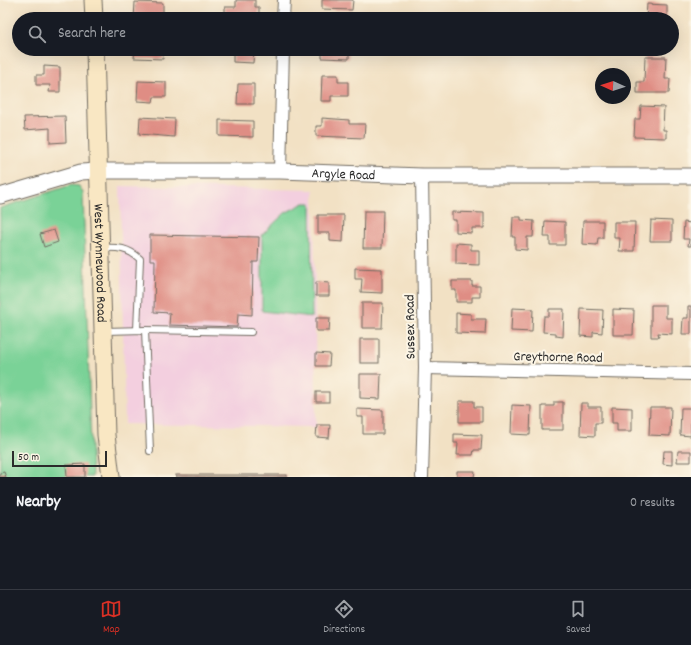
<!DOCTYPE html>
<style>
body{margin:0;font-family:Dekko,sans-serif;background:#20242c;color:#f1f3f6}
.compass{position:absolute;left:595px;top:68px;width:36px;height:36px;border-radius:50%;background:#171b24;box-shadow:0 4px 16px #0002;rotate:273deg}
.scale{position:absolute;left:12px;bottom:10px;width:95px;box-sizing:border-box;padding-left:4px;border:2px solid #2b2b2b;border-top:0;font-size:11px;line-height:14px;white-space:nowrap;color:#2b2b2b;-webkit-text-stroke:3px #fcf5e5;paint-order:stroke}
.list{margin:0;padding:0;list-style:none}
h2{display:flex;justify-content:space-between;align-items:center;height:52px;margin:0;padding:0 16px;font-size:17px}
h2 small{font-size:13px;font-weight:400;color:#9ea1a6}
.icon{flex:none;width:22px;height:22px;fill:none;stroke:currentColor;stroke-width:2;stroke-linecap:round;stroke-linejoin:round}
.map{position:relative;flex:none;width:691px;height:477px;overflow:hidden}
.search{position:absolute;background:#171b24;box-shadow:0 4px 16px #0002;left:12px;right:12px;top:12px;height:44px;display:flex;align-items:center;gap:10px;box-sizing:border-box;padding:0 14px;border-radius:22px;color:#9ea1a6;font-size:15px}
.sheet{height:112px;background:#171b24}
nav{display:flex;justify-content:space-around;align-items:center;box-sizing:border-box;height:56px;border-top:1px solid #363941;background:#171b24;font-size:11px;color:#9ea1a6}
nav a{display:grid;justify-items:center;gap:2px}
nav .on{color:#d93025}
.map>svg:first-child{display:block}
</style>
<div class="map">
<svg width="691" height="477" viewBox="0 0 691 477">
<rect width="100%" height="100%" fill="#fcf5e5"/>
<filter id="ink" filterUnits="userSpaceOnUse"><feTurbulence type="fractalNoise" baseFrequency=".025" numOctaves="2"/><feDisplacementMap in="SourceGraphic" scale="8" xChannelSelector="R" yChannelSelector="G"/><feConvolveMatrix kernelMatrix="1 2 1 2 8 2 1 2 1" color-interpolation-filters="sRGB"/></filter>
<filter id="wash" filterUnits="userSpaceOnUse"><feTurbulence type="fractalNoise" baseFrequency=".012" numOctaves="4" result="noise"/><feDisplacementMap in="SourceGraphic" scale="16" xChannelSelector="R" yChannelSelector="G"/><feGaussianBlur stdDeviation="0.9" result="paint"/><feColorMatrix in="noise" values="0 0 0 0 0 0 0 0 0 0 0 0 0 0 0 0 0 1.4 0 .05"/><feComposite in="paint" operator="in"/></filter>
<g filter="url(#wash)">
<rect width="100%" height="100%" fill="#f2e1c4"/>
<!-- built -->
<path fill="#f3cfdf" d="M120,186L314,190L316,427L125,424Z"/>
<!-- green -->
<g fill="#7ad297" stroke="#527e61">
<path d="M71,185L79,186L83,192L92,477H0V208Z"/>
<path d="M304,203H311L312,317L262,311V235L285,213Z"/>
</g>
<g id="blocks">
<!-- building -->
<g fill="#df8d84">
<path d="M236,0H255V7H259V19H225V7H236Z"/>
<path d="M322,0H353L352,10L322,9Z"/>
<path d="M135,2L163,3V17L134,19Z"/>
<path d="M647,4L667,5V19H646Z"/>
<path d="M135,49H164L163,59L134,58Z"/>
<path d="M233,49H254L253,63L233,62Z"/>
<path d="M322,49H349V59L322,58Z"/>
<path d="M645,57H666L665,79H670L669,93H637V82H644Z"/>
<path d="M44,66L60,67V92H49L50,85H36V75H44Z"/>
<path d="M322,75H338V82H348V96H331V101H321Z"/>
<path d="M138,81L166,82V97H154L153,102L137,101Z"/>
<path d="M238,84H254V104H237Z"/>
<path d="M641,106L664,107L663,130H666V138L634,137L635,119H640Z"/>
<path d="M65,116L66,142L50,143V128L25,130L24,117Z"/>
<path d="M140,117L175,119L174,137L139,134Z"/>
<path d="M322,118L349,120V124H365L364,138L316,136V126H322Z"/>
<path d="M219,120L253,121V137L219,136Z"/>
<path d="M364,211H383L382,248H363Z"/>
<path d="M452,212L484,213V228H472V233L456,232V220H452Z"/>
<path d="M318,215H344L343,242L330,241V233H318Z"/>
<path d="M513,217H521V220L534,221L533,237H527V250L515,249V237H512Z"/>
<path d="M651,220L672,221V241H650Z"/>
<path d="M545,221L565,222V245H550V237H544Z"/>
<path d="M583,221H603V238H598L597,245L582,244Z"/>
<path d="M614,222H635L634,251H619L620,238H614Z"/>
<path d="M684,222L691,223V246H688L689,239H683Z"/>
<path d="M54,230L58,242L44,247L40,234Z"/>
<path d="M150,235L259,237L258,262H253L252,315L238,314L237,327L169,325L170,313L154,312L155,260H150Z"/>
<path d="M456,243L471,244V250H479V265L456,264Z"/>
<path d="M355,268L382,269V293L361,292L362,279H355Z"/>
<path d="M452,281H472V286H480V297H472V302H456V290H452Z"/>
<path d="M316,282L329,283V296H316Z"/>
<path d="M362,303H383L382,328H362Z"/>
<path d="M651,305H666V318H672V334L658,333L659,337H651Z"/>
<path d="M688,306H691V334H682L683,318H688Z"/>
<path d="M512,308L533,309L532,332L511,331Z"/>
<path d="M549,309H564L563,337L556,336V333L543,332L544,316H549Z"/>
<path d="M581,309L603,310L602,333L593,332V337L580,336Z"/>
<path d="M613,309L634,310L633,335H613Z"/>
<path d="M456,313L471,314V319H486L485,334L456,333Z"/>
<path d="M316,318H330L329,331H316Z"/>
<rect x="360" y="339" width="19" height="24"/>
<path d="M316,353L330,354L329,366H316Z"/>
<path d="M360,374H381L380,399L360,398Z"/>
<rect x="316" y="392" width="13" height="10"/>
<path d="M459,401H474V407H482V422H459Z"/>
<path d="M554,402H563V430H542V406H554Z"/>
<path d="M581,403H588V407H601V423H595V436L580,435Z"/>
<path d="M512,405L531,406L530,435L511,434Z"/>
<path d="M612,407L632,408V431H617V423H612Z"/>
<path d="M650,407H671L670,436L649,435Z"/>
<path d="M681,408H691V436L680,435Z"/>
<path d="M357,409L383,410V434H363V417H357Z"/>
<path d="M317,425H330L329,438L316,437Z"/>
<path d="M454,434L482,435L481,450H474L473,455H457L458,443H454Z"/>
<path d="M664,451H672V465L663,464Z"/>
<path d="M678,451H691V462H677Z"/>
<path d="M85,464V477H67L66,465Z"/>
<path d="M457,471H475L474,477H457Z"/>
<path d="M4,472L6,477H0V473Z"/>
<rect x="176" y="475" width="111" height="2"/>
</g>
</g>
</g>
<g filter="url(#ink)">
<use href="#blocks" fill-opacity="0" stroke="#716b61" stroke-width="1"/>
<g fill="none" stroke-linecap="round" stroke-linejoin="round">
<!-- service casing -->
<g stroke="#716b61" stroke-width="8">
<g id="service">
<path d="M102,248C118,247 128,248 140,259L137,330"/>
<path d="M145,330L251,332"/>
<path d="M105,331L145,330L150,451"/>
</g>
</g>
<!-- minor casing -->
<g stroke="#716b61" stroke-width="14">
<g id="minor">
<path d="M283,19L284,0"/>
<path d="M280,171L283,49"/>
<path d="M422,176L425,368L422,477"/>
<path d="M425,368L691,374"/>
</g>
</g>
<!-- tertiary casing -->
<g stroke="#716b61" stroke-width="17">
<g id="tertiary">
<path id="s1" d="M0,196L81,172L99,171H280L422,176H691"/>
</g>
</g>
<!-- secondary casing -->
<g stroke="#716b61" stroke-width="19">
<g id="secondary">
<path d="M93,0L94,19"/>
<path id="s2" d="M95,49L106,435L111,477"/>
</g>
</g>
<!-- service -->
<use href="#service" stroke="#fff" stroke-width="6"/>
<!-- minor -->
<use href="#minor" stroke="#fff" stroke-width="12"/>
<!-- tertiary -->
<use href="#tertiary" stroke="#fff" stroke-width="15"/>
<!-- secondary -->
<use href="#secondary" stroke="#f9e7c3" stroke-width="17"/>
</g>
</g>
<g text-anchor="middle" stroke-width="4" stroke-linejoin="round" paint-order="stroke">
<!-- street labels -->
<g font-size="14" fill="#2b2b2b" stroke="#fcf5e5">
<text dy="5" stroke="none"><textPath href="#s1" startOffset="347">Argyle Road</textPath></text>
<text dy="5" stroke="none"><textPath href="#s2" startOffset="214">West Wynnewood Road</textPath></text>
<text transform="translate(409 327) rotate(-91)" y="5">Sussex Road</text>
<text transform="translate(558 356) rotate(1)" y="5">Greythorne Road</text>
</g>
</g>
</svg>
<svg class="compass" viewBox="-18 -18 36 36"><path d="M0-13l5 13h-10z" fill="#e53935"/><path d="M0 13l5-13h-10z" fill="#9ea1a6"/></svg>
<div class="scale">50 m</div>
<div class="search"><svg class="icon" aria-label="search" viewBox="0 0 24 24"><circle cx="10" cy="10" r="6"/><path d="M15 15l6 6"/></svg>Search here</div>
</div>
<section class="sheet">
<h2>Nearby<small>0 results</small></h2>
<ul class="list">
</ul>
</section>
<nav>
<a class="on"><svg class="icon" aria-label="map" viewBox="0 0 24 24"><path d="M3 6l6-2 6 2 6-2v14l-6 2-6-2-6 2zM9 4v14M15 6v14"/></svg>Map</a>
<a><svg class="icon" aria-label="directions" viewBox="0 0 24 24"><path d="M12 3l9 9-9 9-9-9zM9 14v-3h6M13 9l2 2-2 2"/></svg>Directions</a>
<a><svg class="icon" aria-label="saved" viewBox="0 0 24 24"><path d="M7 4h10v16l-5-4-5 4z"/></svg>Saved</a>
</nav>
